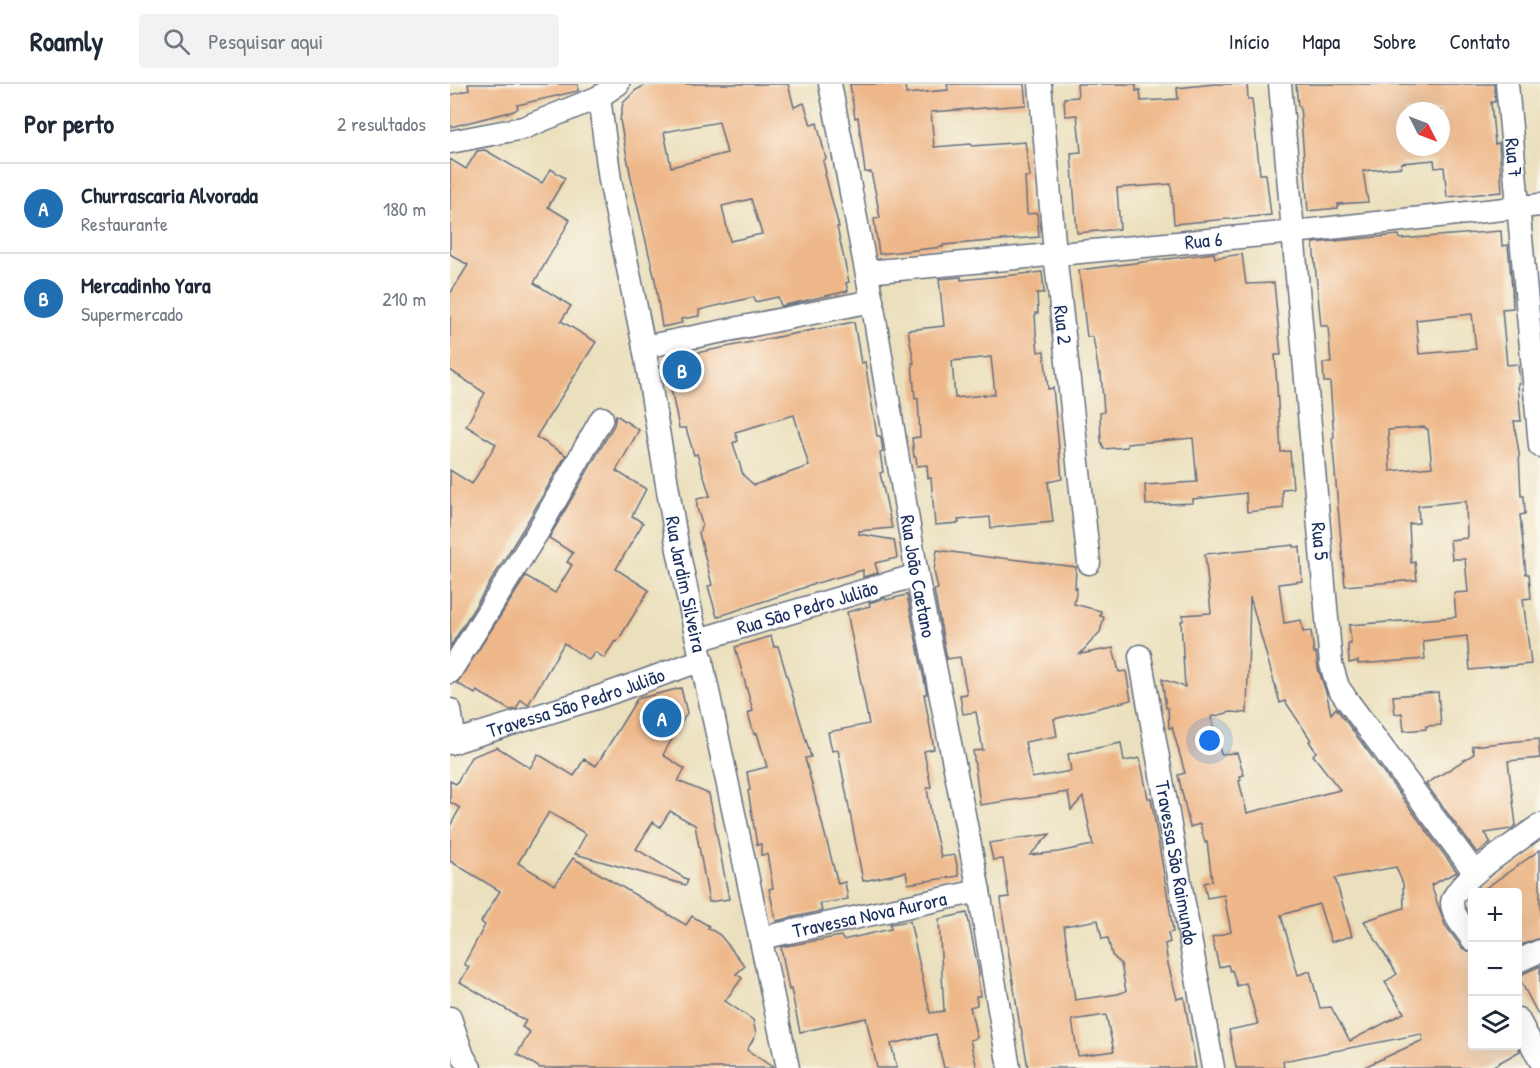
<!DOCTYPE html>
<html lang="pt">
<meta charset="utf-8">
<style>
body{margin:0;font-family:"Patrick Hand",sans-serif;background:#f2f2f3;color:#1f2937}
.controls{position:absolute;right:18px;bottom:18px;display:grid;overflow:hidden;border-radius:6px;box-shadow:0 6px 24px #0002}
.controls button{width:54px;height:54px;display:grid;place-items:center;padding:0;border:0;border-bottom:2px solid #e0e1e3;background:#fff;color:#1f2937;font:30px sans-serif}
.compass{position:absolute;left:946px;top:18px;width:54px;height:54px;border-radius:50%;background:#fff;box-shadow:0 6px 24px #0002;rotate:132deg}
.you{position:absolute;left:760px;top:657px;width:21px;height:21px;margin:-15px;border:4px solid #fff;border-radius:50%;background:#1a73e8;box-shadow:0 0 0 9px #1a73e833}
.badge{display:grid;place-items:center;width:39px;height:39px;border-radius:50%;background:#1f6fb2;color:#fff;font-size:20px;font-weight:700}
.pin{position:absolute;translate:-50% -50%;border:3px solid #fff;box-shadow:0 2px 6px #0006}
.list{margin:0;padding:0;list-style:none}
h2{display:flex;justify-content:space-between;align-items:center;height:78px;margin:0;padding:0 24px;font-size:26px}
h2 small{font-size:20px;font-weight:400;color:#747a83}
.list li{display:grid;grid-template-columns:39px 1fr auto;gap:18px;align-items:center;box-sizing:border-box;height:90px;padding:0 24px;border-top:2px solid #e0e1e3}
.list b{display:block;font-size:22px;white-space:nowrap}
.list p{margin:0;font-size:20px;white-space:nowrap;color:#747a83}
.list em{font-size:20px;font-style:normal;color:#747a83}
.icon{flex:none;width:33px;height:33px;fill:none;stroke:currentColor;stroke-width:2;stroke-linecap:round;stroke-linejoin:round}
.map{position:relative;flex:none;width:1090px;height:984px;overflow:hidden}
header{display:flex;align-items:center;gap:36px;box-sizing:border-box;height:84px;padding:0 30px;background:#fff;border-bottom:2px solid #e0e1e3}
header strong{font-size:28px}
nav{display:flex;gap:33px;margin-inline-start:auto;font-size:21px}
.search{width:420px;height:54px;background:#f2f2f3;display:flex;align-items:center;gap:15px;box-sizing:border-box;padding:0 21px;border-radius:6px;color:#747a83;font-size:22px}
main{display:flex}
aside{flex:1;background:#fff}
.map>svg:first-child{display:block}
</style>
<header>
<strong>Roamly</strong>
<div class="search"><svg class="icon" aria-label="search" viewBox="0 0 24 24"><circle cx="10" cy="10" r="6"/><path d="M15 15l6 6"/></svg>Pesquisar aqui</div>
<nav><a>Início</a><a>Mapa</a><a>Sobre</a><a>Contato</a></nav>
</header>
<main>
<aside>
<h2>Por perto<small>2 resultados</small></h2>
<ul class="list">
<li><span class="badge">A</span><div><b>Churrascaria Alvorada</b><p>Restaurante</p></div><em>180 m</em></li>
<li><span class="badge">B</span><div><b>Mercadinho Yara</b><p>Supermercado</p></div><em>210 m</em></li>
</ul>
</aside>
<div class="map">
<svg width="1090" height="984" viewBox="0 0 1090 984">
<rect width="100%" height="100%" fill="#fbf7ec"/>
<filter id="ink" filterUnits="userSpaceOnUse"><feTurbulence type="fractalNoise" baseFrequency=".0167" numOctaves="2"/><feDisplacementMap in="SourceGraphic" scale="12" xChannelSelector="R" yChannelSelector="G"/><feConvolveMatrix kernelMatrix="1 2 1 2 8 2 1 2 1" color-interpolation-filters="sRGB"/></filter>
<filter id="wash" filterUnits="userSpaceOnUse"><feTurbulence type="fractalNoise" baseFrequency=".008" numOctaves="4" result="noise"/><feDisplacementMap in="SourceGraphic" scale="24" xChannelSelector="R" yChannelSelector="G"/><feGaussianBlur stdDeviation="1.35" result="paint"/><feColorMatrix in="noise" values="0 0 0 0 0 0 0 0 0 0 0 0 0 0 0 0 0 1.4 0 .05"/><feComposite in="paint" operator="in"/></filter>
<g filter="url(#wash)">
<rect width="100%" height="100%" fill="#ebe0bd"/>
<g id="blocks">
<!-- building -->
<g fill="#eeb789" fill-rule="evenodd">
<path d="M18,0H128V7L67,21L68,24L64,27L0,43V11L19,6Z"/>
<path d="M197,0H338L344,23L354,19L361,41L367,39L376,75L373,77L376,89L375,90L389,143H387L399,198L396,199L398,207L331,222L328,213L305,218L304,213L249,226V232L231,235L232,239L212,243L205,196L181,94L170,36L173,19L186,6ZM269,38L277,69L221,83L214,48ZM301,115L312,150L280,157L272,122Z"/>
<path d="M400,0H455L456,10L498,6L497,0H574L576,21L481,28L484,63L521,60L522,62L575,58L580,93H575L577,130L587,129L589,153L493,161V163L429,170L424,135L430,134L426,111L421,88H415L408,33L405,34Z"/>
<path d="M627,0H686V7L690,6L691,17L728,15L727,4L764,0H797L798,15H802L810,90H816L821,131L724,140L721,100L667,104L670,145L627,149L621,69L631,68L627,31L615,32L614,14L628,13Z"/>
<path d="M846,0H1044L1045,18H1041L1045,60L1049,59L1052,108L997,113L994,83L985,84L984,76L951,79L952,83L913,87L918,118L888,120V124L858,127L850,22H848ZM955,27H991V63H955Z"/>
<path d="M35,66L92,99L101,85L115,94L98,123L120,136L84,199L121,222L111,237L146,258L86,353L116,371L75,442L0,563V386L22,400L46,360L16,342L35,309L0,286V210L18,181L0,170V75L16,85L27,67Z"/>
<path d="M1051,147L1052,162L1058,161L1062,204L1063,224L1052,225L1057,281L1068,280L1070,300H1068L1071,337H1064L1069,369L1071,412H1074L1075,430L1070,431L1076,490H1079L1081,514L1073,515L1081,580L1020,586L1017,552L973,557L975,575L908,580V577L899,579L898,560H901L899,541L1006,533L1004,509L1018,508L1015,475H1002L1000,456L1017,454L1016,417L968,422L969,439L959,440L961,479L965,478L967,496L895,502L882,354H884L880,298H874L873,279H881L878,242H871L863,159L949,151L950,155ZM1022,230L1026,265L969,270L966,236ZM975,343L976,345H978L982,383L940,387L938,346Z"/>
<path d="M764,169L765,174L792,170L796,200L824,199L831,271H825L831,368L840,367L843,404L832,405L833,424L797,428L796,409L743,415V419L696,421L695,401L747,398L743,354L677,360V363L654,365L651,357L650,329L654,328L651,289L649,290L643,253H637L629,186Z"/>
<path d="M592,188L594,209H587L588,229H585L586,249L588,268L594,267L598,305L603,304L612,395L598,398L603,438L541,444L540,433L508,436L509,439L485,441L481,394H478L477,381L467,382L466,373H464L462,354L470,353L468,314L465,315L462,279H464L458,246L494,242L489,195L511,193V196ZM541,273L545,310L505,314L502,277Z"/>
<path d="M404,238L411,279L415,278L427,352H430L431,354L433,368L430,369L433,388L430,389L442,444L409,447V450L444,456L447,474L425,479L428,489L413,493V486L356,502V503L267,533L258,502L262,501L249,449L252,440L247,424V415L260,412L247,370L244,371L236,344H229L215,275ZM344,331L359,382L304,401L293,391L283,359L288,357L285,348Z"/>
<path d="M166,331L189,346L166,387L196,405L182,432L193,439L166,485L199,506L167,558L165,557L154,574L145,568L139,576L114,559L78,621L71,616L66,625L60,626L27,607L25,610L7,599L76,492L105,509L122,481L117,478L123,469L99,454L164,341Z"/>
<path d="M844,461V463H850L852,497L829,500L834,539L851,536L853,548L861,547L864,569L866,568L868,584L877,611L881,630L886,624L1007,788L981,801L995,841L1012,864L1023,869V962H1067L1070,967L1040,984H912L973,956L971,950L833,977L834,984H786L779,946L808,940L796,899L787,902L782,886L780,887L778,881L769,883L762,853L781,848L774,811L757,814L754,799L762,797L757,758L755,759L750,740L740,743L728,691L735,689L722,643L719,644L718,624H716L712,595L735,603L731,537H733V531L761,529L755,470ZM800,513L830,619L835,617L861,656L859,657L866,668L863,671L890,706L797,729L789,697L791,696L790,692L794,691L787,669L771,670L761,633L781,628L797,629ZM946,783L953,800L954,824L914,837L947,890L935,898L954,929L900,957L881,923L870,924L860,887L848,891L831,831L869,820L881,858L902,852L885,794Z"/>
<path d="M487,466L544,474V473L626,483L625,504H627L624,520L651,527L650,532L654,533L650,548L630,570L663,564L669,588L676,587L681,616L604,635L607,652L575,658L582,694L621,687L618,670L671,659L674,677L690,674L698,714H701L719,820L723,848L718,849L720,858L715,860L718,880L727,915L734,913L746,984H578L571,943H570L553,833L551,814L559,813L553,775L543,776L539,759L600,750L580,771L608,768L643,761L633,713L621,726L618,708L530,721L523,667L533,666L526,628L513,630L510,611L517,610L510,573L497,575L484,506L488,505L484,487ZM648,836L652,855L658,854L662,871L671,880L676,907L668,910L625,916L614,842ZM656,931L664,967L628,972L622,936Z"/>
<path d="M457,511L477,610H474L484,665L474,667L481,703L477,704L482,736L491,773L505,771L509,792L458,800L456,788L413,797L388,666L382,667L378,648L419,640L397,528L420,522L419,519L435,514L436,516Z"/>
<path d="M321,552L324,563L328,562L361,673L355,674L388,800L395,798L398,815L370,820L372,827L326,837L319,805L323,804L317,770L311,771V760L307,761L298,707L300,706L297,688L317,683L307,649L304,650L298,629L303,627L285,563Z"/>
<path d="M231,604L237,629L213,671L235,685L228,697L259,710L279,815L259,818L245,741L220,727L210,743L203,738L186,765L238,796L236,801L125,770L136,750L99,728L68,779L105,801L123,774L236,841L242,832L259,842L258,844L270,851L295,882L286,890L292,894L275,917L303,936L306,950L297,966L324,984H90L67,970L80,948L72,943L76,937L10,898L19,883L14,880L35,841L31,838L50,807L0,777V742L10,724L0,718V697L6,700L21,673L47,663L80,684L88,670L124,692L134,675L146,682L187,615Z"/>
<path d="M988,608L991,641L976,642V645L954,647L952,629L945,630L943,612Z"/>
<path d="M1088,655L1090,674L1058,677L1066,741L1061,745L1035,749L1041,759L1027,769L976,700L1024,670L1022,662Z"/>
<path d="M1090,766V854L1068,862V808H1030Z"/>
<path d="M517,829L529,889L528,895L530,912H526L527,921L520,923L527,954L520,956L527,984H494L486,950L441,960L447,984H427L416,934L350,948L341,905L339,906L331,863L391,852L393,856L441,845L440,840L460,837L480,929L494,927L489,835Z"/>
<path d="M1090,882V934L1068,892Z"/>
</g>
</g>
</g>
<g filter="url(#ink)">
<use href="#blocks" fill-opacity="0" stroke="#646d7f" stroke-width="1.5"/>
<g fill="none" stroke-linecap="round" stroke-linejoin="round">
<!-- minor casing -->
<g stroke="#646d7f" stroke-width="25">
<g id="minor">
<path id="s1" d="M380,0L422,217L467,491L529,807L559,984"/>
<path id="s2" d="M590,0L605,169L639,479"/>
<path id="s3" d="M830,0L881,580L888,603L897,616L1025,789"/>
<path id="s4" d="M1057,0L1090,362"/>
<path id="s5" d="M149,13L160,96L194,263L228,466L338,984"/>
<path d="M0,58L73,44L149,13L168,0"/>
<path id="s6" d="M417,188L844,148L1090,121"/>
<path d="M194,263L422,217"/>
<path id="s7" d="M248,556L467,491"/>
<path id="s8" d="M690,572L763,984"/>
<path d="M0,588L87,449L152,334"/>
<path d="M0,626L5,658"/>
<path id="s9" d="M0,659L149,613L252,576"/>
<path id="s10" d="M311,854L529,807"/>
<path d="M1023,856C1016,846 1002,831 1002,819C1003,798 1073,754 1090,741"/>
<path d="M1068,877L1090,867"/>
<path d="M0,934L13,972L20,984"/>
<path d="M1068,935L1090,976"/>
</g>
</g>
<!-- minor -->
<use href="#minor" stroke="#fff" stroke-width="22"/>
</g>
</g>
<g text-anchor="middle" stroke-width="4.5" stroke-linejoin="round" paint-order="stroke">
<!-- street labels -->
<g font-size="20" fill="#1b2f5e" stroke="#fbf7ec">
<text dy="7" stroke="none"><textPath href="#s4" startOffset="74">Rua 7</textPath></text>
<text dy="7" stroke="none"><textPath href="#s6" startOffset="338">Rua 6</textPath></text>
<text dy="7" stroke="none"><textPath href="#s2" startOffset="242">Rua 2</textPath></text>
<text dy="7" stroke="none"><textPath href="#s3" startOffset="459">Rua 5</textPath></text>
<text dy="7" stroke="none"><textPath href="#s1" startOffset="500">Rua João Caetano</textPath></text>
<text dy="7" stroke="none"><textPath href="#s5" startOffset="495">Rua Jardim Silveira</textPath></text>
<text dy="7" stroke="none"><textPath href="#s7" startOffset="114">Rua São Pedro Julião</textPath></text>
<text dy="7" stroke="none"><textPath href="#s9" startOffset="132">Travessa São Pedro Julião</textPath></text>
<text dy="7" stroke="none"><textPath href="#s8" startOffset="210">Travessa São Raimundo</textPath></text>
<text dy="7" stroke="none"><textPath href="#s10" startOffset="111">Travessa Nova Aurora</textPath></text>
</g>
</g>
</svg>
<div class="controls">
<button>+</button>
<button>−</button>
<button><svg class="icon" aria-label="layers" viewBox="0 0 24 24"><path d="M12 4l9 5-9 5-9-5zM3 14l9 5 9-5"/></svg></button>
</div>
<svg class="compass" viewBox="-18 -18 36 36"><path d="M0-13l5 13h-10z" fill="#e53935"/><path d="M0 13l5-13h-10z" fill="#747a83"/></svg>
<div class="you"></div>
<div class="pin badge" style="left:212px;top:634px">A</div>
<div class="pin badge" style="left:232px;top:286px">B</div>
</div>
</main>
